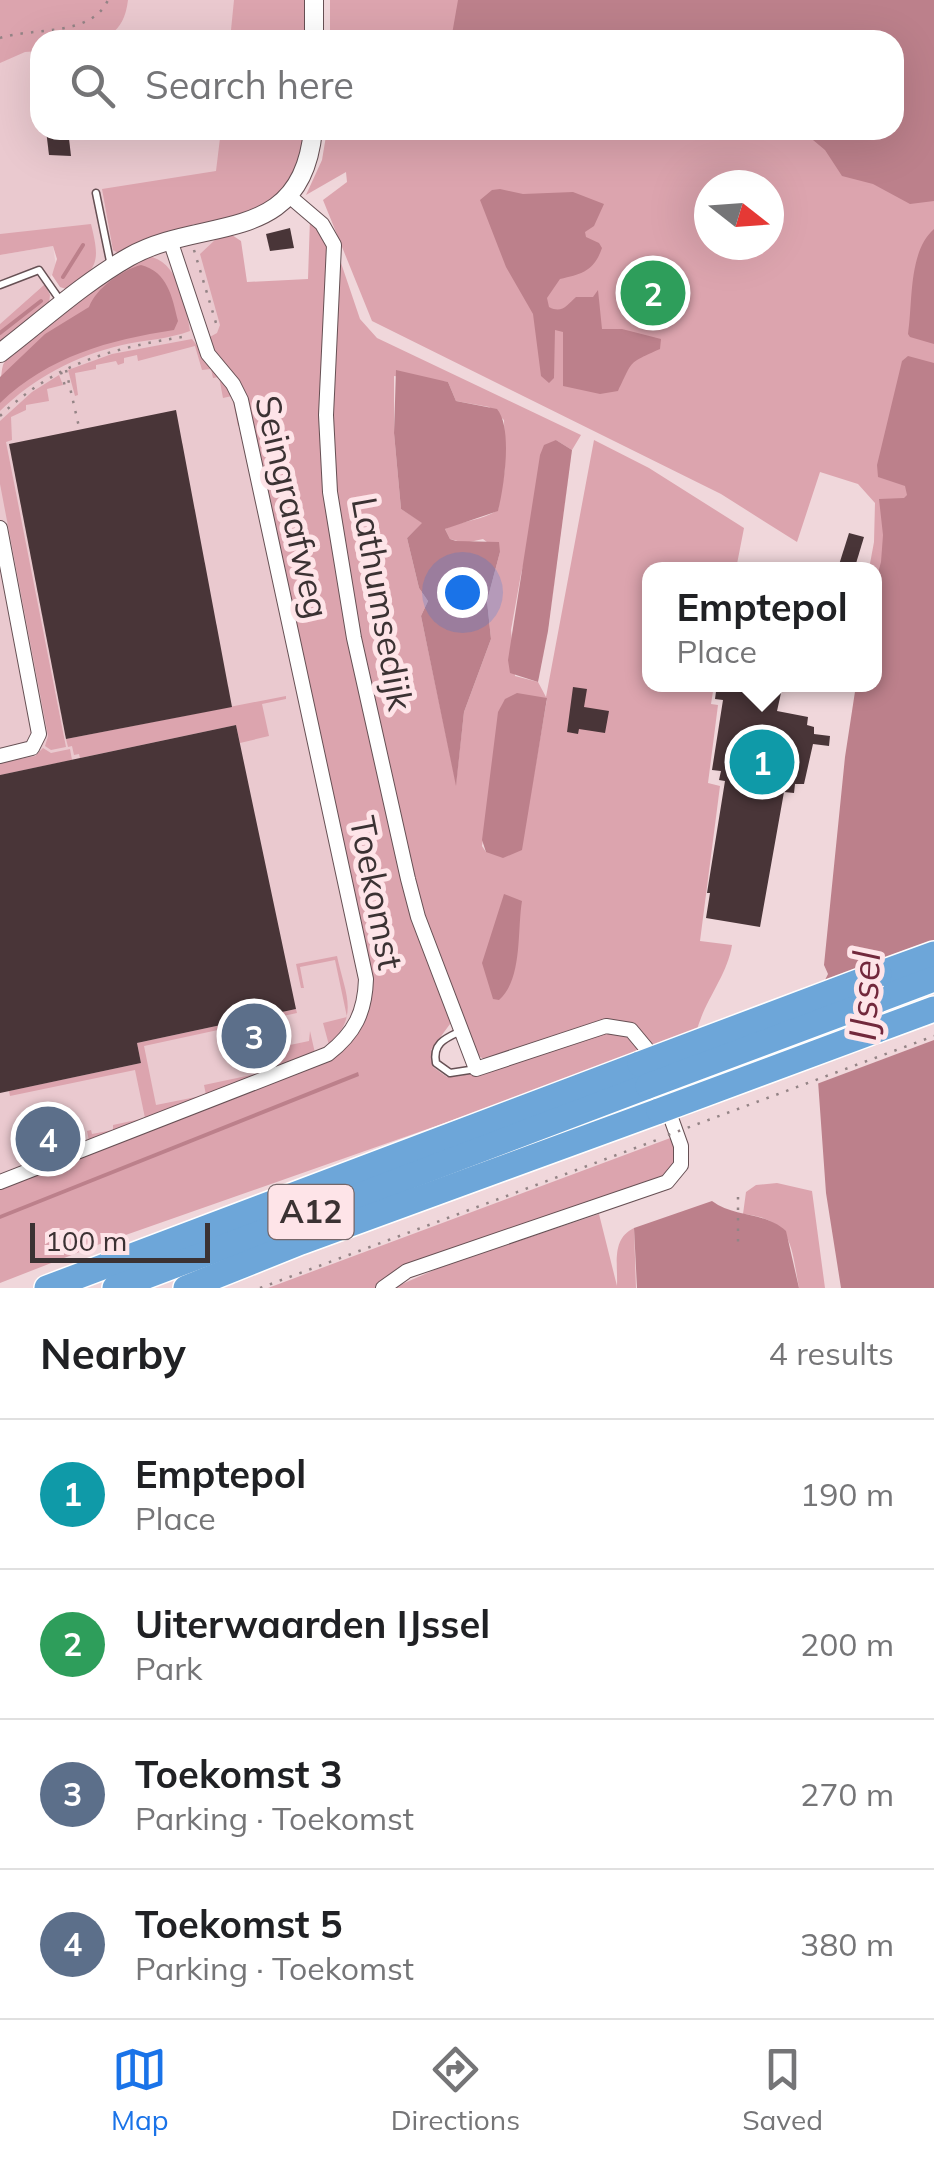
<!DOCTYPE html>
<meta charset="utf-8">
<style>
body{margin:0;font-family:Mulish,sans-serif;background:#f6f6f6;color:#202124}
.compass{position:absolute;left:694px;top:170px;width:90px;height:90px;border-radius:50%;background:#fff;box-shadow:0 10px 40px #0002;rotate:107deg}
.scale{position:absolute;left:30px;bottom:25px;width:180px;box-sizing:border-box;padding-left:10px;border:5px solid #3b3233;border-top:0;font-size:28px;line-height:35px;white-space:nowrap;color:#3b3233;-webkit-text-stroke:8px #fee4e8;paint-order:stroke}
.you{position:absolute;left:462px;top:592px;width:35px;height:35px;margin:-25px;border:8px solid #fff;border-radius:50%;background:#1a73e8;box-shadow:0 0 0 15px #1a73e833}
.badge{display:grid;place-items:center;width:65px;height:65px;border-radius:50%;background:#1a73e8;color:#fff;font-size:32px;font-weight:700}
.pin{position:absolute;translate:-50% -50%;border:5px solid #fff;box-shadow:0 2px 10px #0006}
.popup{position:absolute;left:642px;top:562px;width:240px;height:130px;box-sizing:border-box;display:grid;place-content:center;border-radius:20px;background:#fff;filter:drop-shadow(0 2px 8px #0005);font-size:32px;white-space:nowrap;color:#757577}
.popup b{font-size:38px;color:#202124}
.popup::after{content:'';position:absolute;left:50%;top:100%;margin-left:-20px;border:20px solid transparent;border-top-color:#fff}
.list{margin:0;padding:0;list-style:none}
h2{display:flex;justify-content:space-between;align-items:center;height:130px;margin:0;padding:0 40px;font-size:42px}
h2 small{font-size:32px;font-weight:400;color:#757577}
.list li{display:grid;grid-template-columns:65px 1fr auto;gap:30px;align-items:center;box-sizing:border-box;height:150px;padding:0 40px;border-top:2px solid #e0e0e0}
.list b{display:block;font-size:38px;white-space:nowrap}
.list p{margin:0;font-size:32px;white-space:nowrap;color:#757577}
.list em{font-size:32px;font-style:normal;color:#757577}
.icon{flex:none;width:55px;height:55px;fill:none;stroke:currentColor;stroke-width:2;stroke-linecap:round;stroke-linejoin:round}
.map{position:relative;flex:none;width:934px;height:1288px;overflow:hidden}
.search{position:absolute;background:#fff;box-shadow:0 10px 40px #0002;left:30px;right:30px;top:30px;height:110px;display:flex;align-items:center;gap:25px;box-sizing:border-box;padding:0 35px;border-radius:30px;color:#757577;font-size:38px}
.sheet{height:730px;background:#fff}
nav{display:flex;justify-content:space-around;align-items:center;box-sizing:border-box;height:140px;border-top:2px solid #e0e0e0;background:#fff;font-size:28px;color:#757577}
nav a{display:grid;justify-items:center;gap:5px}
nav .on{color:#1a73e8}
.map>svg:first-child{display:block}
</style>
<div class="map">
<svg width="934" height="1288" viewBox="0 0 934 1288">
<rect width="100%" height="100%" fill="#f0d7db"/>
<!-- built -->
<g fill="#eac9cf">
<path d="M113,0H244L240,40H40V130H231L226,182L229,297L430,1002L0,1263V387L90,320L65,235L0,242V50Z"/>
<path d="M53,246L56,266L49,280L0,324V255Z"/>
</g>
<!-- green -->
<g fill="#dca4ae" fill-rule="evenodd">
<path d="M0,0H128C122,52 80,40 40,40V51L25,52L0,63Z"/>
<path d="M234,0H307V40H230Z"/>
<path d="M330,0H934V407L910,494L875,581L874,570L869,569L874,542L875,503L858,484L820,472L797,542L721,494L372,321L323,200L347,182L346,172L306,195L322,160L327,130H894V40H330ZM709,185H769V245H709Z"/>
<path d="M221,130H306L300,161L286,186L265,207L216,225L193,224L189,230L120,254L113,250L102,189L216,171Z"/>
<path d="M310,218L330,242L323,385L362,689L450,1012V1024L431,1050L433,1067L447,1077L461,1076L585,1036L623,1030L644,1053L100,1244L0,1283V1189L331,1060C359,1036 372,1014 373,977L246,397C238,374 217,361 208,338L217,333L220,325L200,254L216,239L232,235L241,241L247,282L308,279Z"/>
<path d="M91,224C100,261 99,267 69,290L60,287L52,275L57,259L53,246L0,255V234Z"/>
<path d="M147,256C178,260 186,304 190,331C169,339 144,340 122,345C75,356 34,378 0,411C0,398 0,376 3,365C20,335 114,275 147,256Z"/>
<path d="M340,260L360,319L377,338L581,435L572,450L556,440L521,574L511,630L515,676L538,682L546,697L594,440L649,468L744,528L736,569L650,570V684L714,685L711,704L718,705L708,783L720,786L700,941L732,945C727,977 703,1002 696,1034L650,1051L625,1024L487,1061L477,1055L423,920L353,619L338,524L330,405ZM394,376L448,382L456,401L489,407L504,420L505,468L498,510C482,521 462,520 445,529L450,539L465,543L483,539L500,552L487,601L491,639L464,712L456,783L421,616L428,601L419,588L407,538L423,523L401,509L394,433ZM547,699L528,808L486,852L482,846L485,824Z"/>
<path d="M45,284L50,295L49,305L0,344V324Z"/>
<path d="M192,339L232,392L240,426H238L232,396L223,398L219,377L213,378L211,369L202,370L195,346L138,361L137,355L124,358V363L118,365L116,361L96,365V369L75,373L78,395L75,396L68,370L112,354Z"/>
<path d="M59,375L63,385L47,389L49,401L26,405V410L11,417L12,440L6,442L66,747L51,750L45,746L48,736L0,484V421L32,392Z"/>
<path d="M286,696V699L262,704L269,736L240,743L236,725L80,758L79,754L74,755L72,746L68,747L66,739Z"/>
<path d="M43,748L51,753L70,749L72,760L0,775V763L35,756Z"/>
<path d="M337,956C345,994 360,1015 329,1045L323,1023L347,1017L335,960L300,967L304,988H301L296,964Z"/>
<path d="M296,1009L297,1013L144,1046L156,1105L206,1095L204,1085L256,1074L252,1053L309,1041L310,1031L315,1053L39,1161L37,1160L35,1152L89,1141L87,1131L91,1130L92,1134L113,1130V1125L145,1118L135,1070L10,1096L9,1091L141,1063L137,1043Z"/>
<path d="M673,1137L677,1159L667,1178L379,1288H268Z"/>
<path d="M777,1183L812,1191L825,1288H799C791,1246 793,1219 743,1214L746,1192L756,1185Z"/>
<path d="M599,1214L617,1286C618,1264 611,1239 634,1228L636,1288H393L441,1267Z"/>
</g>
<!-- water -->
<g fill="#bc808b">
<path d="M458,0H934V201L910,204L873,184L842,176L825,150L801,130H894V40H451Z"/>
<path d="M500,189L523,194L573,192L604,204L594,226L585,232L586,237L599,243L602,248C594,271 582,274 560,279L547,298L549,307C562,314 567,305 576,297H593L598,290L602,329H622L661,339L660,349C627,364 634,359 618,391L600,394L563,386V332L555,330L554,378L549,383L541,376L533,314L506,267L480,200L492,190Z"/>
<path d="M934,229V344L910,337L908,334C913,302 908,252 934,229Z"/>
<path d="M141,265C168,272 172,297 178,321L174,330C109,340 49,356 0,403V377L45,334L89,307C96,288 122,270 141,265Z"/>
<path d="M908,356L934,363V1288H841L826,1193L818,1081L823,984L828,974L824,965L845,757L856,685L874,684L875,584L881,562L883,535L879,499L904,498L907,495L905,486L878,477L877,465L902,361Z"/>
<path d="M396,370L448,382L456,401L497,409C513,428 504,487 498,511L445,529L450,539L456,541L499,542L500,552L487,601L491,639L464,712L456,786L421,616L428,601L419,588L407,538L422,523L401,509L394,433Z"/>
<path d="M556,440L572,450L548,631L538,682L510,673L508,660L540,455L544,445Z"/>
<path d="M517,693L547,698L522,850L503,858L486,852L482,840L498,712L505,699Z"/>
<path d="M504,894L522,901C517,930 523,979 499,1000L493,999L482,963Z"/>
<path d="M358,1072L359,1076L0,1219V1215Z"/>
<path d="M712,1201C735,1218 764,1211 786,1231L799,1288H637L634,1228Z"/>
</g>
<!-- pier -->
<path fill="#f0d7db" d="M934,990V1040L814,1085L813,1015Z"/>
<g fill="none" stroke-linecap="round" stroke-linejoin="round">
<!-- stream -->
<g stroke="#bc808b" stroke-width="4">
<path d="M63,277L83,245"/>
<path d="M0,333L41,301"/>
</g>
</g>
<!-- building -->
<g fill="#493538">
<path d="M46,130H68L71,156L49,155Z"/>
<path d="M290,228L294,248L270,251L266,234Z"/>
<path d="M176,410L232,707L66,739L9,444Z"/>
<path d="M849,533L864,537L854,570L838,568Z"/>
<path d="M717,684H783L777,711L808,717L807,725L814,727V734L830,736L829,746L813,744L804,784H795L794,793L784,792L760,927L706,918L710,893H707L725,781L719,780L721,771L712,770L723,700L715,699Z"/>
<path d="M573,687L587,689L584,707L609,711L605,733L579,729L578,734L567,732Z"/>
<path d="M236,725L296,1009L137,1043L141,1063L0,1093V775Z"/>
</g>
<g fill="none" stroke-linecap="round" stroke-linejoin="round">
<!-- service casing -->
<g stroke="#665054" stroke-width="9">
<g id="service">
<path d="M96,193L111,266"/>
<path d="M0,285L39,270L62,303"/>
<path d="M461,1031C446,1038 432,1043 436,1063L450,1073L476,1069"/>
</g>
</g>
<!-- minor casing -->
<g stroke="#665054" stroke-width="16">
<g id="minor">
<path d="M288,195L322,224L334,245L326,415L330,492L354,638L408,879L418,917L476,1069L606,1026L631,1030L646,1048L681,1146V1165L667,1182L407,1271L383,1288"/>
<path d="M0,528L39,734L32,748L0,756"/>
<path d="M0,1182L328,1054C355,1033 365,1012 366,979L241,400L233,384L208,354L170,240"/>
</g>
</g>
<!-- tertiary casing -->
<g stroke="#665054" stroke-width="20">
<g id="tertiary">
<path d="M314,40V0"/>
<path d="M0,353C42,321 83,283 129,257C203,215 302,248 313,130"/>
</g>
</g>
<!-- motorway casing -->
<g stroke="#fff" stroke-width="28">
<g id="motorway">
<path d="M879,974L934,954"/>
<path d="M878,1000L934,979"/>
<path d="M877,1030L934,1009"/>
<path d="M47,1288L640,1064"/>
<path d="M115,1288L648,1086"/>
<path d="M186,1288L301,1242L659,1111"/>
</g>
</g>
<!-- path -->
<g stroke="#948486" stroke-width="2.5" stroke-dasharray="2.5 8" stroke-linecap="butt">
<path d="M0,38C34,27 91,37 108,0"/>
<path d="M194,250L216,323L215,329"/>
<path d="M66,370L79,427"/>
<path d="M61,372L66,390"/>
<path d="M0,416C56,362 113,348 188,336"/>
<path d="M738,1197V1244"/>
<path d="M260,1288L662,1138"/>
</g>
<!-- service -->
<use href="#service" stroke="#fff" stroke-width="6"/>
<!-- minor -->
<use href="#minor" stroke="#fff" stroke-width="14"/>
<!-- tertiary -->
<use href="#tertiary" stroke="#fff" stroke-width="18"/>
<!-- motorway -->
<use href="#motorway" stroke="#6da6d9" stroke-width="25"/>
<!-- motorway-bridge casing -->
<g stroke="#fff" stroke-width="28" stroke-linecap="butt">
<g id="motorway-bridge">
<path d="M640,1064L879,974"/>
<path d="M648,1086L878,1000"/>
<path d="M659,1111L877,1030"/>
</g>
</g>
<!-- path-bridge -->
<path stroke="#948486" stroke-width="2.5" stroke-dasharray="2.5 8" stroke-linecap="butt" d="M668,1135L934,1036"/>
<!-- motorway-bridge -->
<use href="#motorway-bridge" stroke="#6da6d9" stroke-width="25"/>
</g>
<g text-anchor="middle" stroke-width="10" stroke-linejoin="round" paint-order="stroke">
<!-- shield labels -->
<rect fill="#fee4e8" stroke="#766769" stroke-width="2.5" x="268.5" y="1185" width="85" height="54" rx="8"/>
<g font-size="32" font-weight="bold" fill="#3b3233">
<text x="311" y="1223">A12</text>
</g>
<!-- street labels -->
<g font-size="35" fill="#3b3233" stroke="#fee4e8">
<text transform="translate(292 507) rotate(77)" y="12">Seingraafweg</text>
<text transform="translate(382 604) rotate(80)" y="12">Lathumsedijk</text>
<text transform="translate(376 893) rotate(79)" y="12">Toekomst</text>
</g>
<!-- water labels -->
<g font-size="38" font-style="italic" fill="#72283c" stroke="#fee4e8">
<text transform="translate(865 996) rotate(-87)" y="13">IJssel</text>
</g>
</g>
</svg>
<svg class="compass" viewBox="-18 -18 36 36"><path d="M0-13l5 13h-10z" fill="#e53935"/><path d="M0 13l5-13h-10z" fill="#757577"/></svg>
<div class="scale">100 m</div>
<div class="you"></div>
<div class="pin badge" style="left:762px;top:762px;background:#0f9aa8">1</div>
<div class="popup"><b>Emptepol</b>Place</div>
<div class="pin badge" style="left:653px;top:293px;background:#2e9e5b">2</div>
<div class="pin badge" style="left:254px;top:1036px;background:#5c6f8a">3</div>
<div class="pin badge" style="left:48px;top:1139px;background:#5c6f8a">4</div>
<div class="search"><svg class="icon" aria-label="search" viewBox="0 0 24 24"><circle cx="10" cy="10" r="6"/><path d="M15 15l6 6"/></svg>Search here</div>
</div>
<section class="sheet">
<h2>Nearby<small>4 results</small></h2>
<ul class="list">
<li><span class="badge" style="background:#0f9aa8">1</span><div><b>Emptepol</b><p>Place</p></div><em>190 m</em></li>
<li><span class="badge" style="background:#2e9e5b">2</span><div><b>Uiterwaarden IJssel</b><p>Park</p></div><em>200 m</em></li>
<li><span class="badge" style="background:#5c6f8a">3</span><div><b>Toekomst 3</b><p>Parking · Toekomst</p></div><em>270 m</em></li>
<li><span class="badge" style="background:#5c6f8a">4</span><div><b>Toekomst 5</b><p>Parking · Toekomst</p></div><em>380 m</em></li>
</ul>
</section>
<nav>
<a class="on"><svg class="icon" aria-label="map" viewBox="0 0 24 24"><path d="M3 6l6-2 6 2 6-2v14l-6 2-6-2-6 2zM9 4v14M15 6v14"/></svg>Map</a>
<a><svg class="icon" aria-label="directions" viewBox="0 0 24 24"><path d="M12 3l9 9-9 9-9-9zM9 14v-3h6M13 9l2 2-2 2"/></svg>Directions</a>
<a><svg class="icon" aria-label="saved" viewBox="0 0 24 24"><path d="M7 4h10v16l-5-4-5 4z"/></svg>Saved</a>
</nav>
